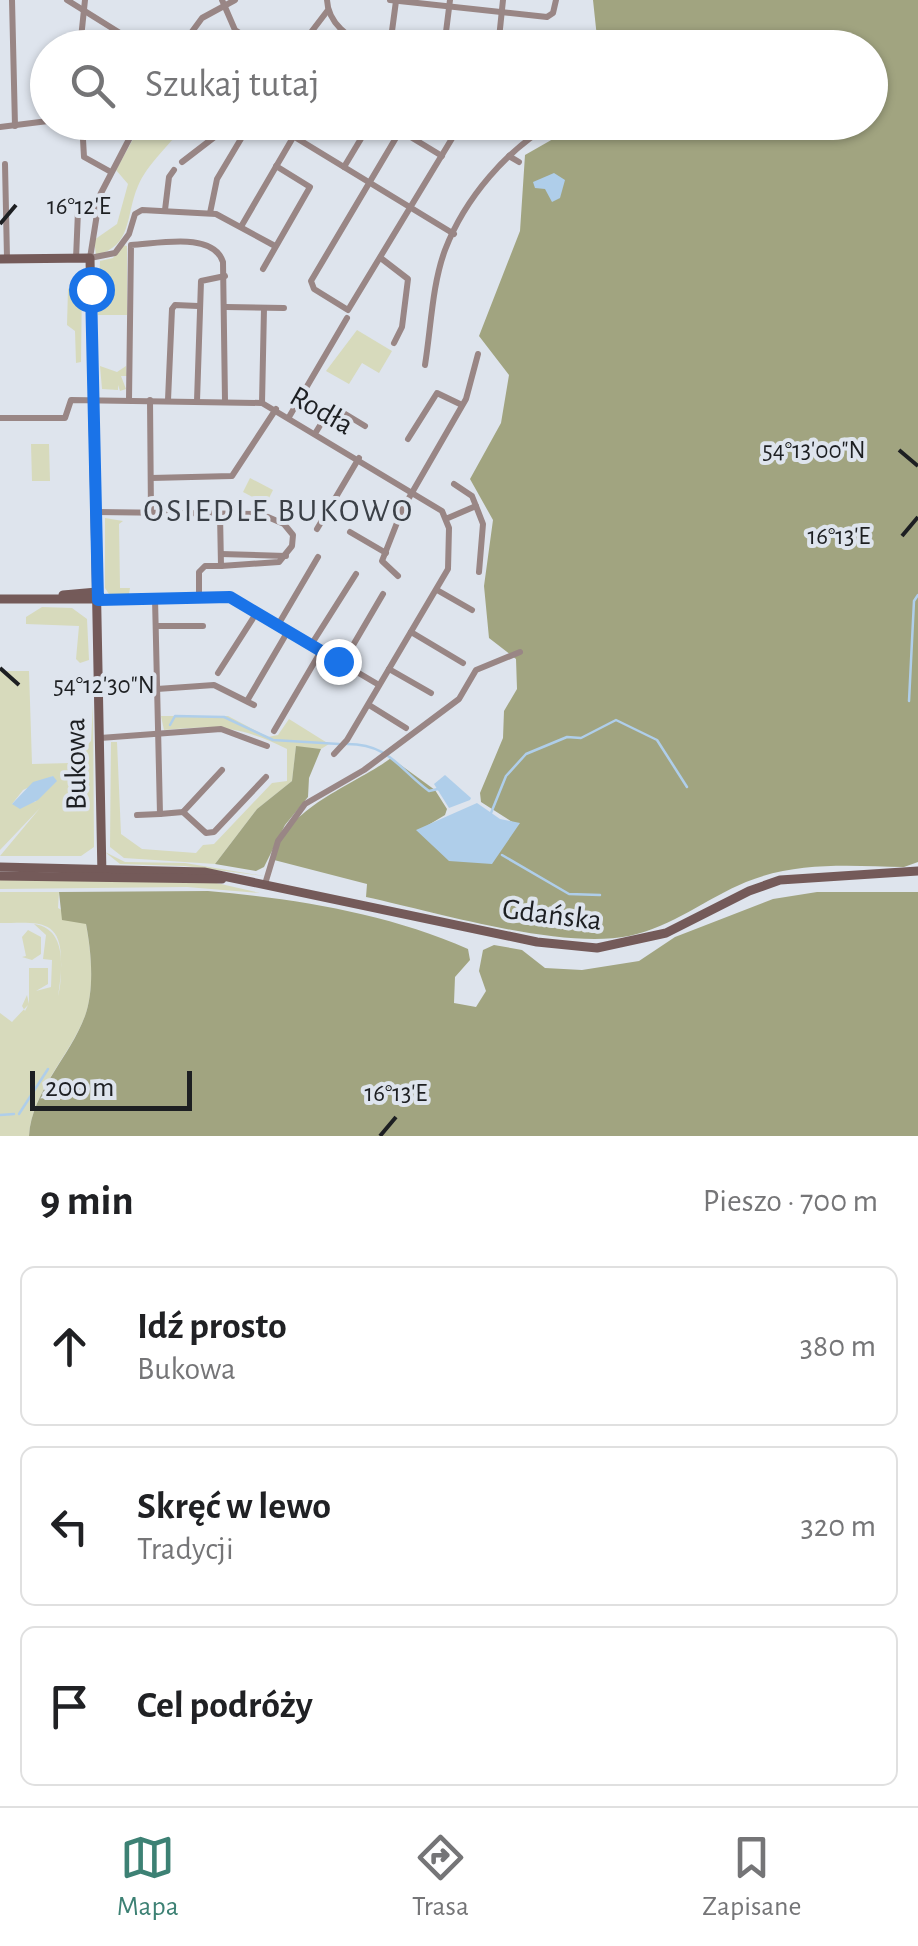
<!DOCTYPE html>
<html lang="pl">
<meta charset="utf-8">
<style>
body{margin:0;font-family:"Alegreya Sans",sans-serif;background:#f2f2f2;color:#202124}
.scale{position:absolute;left:30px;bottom:25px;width:162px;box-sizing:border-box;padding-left:10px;border:5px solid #1d1f22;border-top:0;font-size:28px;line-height:35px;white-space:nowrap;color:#1d1f22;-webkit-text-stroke:8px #dee4ed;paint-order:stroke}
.stop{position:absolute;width:30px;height:30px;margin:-22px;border:8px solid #1a73e8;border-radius:50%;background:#fff}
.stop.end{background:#1a73e8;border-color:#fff;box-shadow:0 2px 10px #0008}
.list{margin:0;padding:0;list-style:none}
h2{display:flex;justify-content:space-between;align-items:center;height:130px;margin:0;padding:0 40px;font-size:42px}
h2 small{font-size:32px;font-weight:400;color:#757577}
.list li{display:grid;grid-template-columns:65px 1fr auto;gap:30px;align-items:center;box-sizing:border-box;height:160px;margin:0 20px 20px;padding:0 20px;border:2px solid #e0e0e0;border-radius:15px}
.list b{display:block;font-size:38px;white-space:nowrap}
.list p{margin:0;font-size:32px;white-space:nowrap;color:#757577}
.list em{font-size:32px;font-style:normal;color:#757577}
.icon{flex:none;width:55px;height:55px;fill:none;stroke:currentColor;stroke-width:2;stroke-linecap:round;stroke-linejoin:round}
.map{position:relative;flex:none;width:918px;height:1136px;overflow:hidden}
.search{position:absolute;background:#fff;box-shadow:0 2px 8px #0004;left:30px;right:30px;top:30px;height:110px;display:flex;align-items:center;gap:25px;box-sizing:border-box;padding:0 35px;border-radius:55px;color:#757577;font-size:38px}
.sheet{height:670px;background:#fff}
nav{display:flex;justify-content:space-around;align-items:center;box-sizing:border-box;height:140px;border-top:2px solid #e0e0e0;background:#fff;font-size:28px;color:#757577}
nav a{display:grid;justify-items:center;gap:5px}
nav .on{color:#3d8174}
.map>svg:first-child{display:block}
</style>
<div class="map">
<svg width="918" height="1136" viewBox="0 0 918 1136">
<rect width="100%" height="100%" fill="#dee4ed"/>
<!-- green -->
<g fill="#d7dabc" fill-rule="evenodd">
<path d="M142,123H187C172,142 147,164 138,186C125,216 133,246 96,255L94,240L117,224L128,184L116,170Z"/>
<path d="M123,245L127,246V315H98L100,261L113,258Z"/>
<path d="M82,279L81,362L76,363L75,331L67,325L68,289Z"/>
<path d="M357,330L392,351L379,373L362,363L349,384L326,371Z"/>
<path d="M100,366L117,372L126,366L127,376H121L126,389L120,391L118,385V390L102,389Z"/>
<path d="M31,444H49L50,481H32Z"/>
<path d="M250,478L273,490L266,504L243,492Z"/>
<path d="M105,518L123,521L119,524L120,588H130L129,594H109L105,588Z"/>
<path d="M42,607L72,608L87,619L89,660L80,663L76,659L79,626L26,624V617Z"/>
<path d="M0,671H29L32,764L71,763L91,741L93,704L94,847L81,856H0L40,808L0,850ZM53,776L35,802L12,804L23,790Z"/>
<path d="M161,716H228L268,737L278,735L289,719L329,744L321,749L296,747L292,781L257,809L215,864L124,858L110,847L111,742H117L121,834L142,849L196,853L203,845L214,844L272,783L287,781V749C242,726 215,725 164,730Z"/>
<path d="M105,852L125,862L185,863L264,876L185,866L120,864Z"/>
<path d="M0,879L212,882L260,893L187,887L0,889Z"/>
<path d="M0,892H59L58,908L86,924C91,951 95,988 85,1016C69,1057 32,1091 29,1136H0V1013L12,1022L28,1005L25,1011L22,1006L27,995L29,1004V968H48V984L36,991L51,987L52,960L43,959L46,935L34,924C68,929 62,970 58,996C61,985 61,975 61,963C62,917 37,923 0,923Z"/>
<path d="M28,930L41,937V954L32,960L22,957L26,956L22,937Z"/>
</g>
<!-- forest -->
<g fill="#a1a480">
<path d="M593,0H918V862L904,867C851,866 797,861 746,882C707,898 672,927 629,936C561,950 436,912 366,897L367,884L274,860C281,809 355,785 391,758L435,790L447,809L445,815L420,830L514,823L481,802L480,793L503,738L504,711L517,689L516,659L489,638L484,586L493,520L470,479L501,423L509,375L479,336L520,231L525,155L581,123L870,122V48L598,47Z"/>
<path d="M296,746L321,749L309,778L308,797L285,825L264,867L256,871L215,864L257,809L292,781Z"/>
<path d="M208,891C296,899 386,913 468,949L470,960L455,977L454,1003L476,1007L486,991L479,971L483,950L494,945L522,950L545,968L582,970L639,961L675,937L773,899L817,892H918V1136H29C32,1091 70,1057 85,1016C95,988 91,950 86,924L62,920L59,892Z"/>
</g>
<!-- water -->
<g fill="#afceea">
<path d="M554,173L565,180L560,198L552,202L545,189L535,188L533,182Z"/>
<path d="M445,775L471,798L470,800L449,808L434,784Z"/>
<path d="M53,776L57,781L38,800L20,809L12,804L33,782Z"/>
<path d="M477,803L500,819L520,823L492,864L449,861L416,830Z"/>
</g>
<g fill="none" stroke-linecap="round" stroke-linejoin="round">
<!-- stream -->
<g stroke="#afceea" stroke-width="2.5">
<path d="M909,701L914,601L918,595"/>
<path d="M170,725L175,716L224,717L273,740L339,744"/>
<path d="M347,744C389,744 398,768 429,791L438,789"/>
<path d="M491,813L506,776L526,754L567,737L581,738L616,720L657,740L687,787"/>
<path d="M502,855L569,894L600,895"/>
<path d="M19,1114L48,1069"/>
<path d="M0,1115L14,1114"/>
</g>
<!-- street -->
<g stroke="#998685" stroke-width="6">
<path d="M12,0L15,126"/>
<path d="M67,0L144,48"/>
<path d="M222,0L235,30L263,48"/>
<path d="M327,0C328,24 349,37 368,48"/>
<path d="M390,0L547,17L553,13L556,0"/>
<path d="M80,48L85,0"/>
<path d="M180,48L202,18L235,0"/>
<path d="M299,48L328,10"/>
<path d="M384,48L392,31L396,1"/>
<path d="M444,48L450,0"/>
<path d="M498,48L503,0"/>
<path d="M576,48H587"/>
<path d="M82,122L84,157L111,172"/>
<path d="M138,122L100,195L90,258L115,253L129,234L135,214L142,210L216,214L275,246"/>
<path d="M270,122L454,234"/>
<path d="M386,122L442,156"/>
<path d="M0,127L48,121"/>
<path d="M400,131L311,281L314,289L348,310L462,122"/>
<path d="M509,156L519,162"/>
<path d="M182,162L234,122"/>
<path d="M5,164L7,258"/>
<path d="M344,167L371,122"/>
<path d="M165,210L169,177L174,170"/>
<path d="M210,213L217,179L251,122"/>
<path d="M242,225L302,122"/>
<path d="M76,259L78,211"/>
<path d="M382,259L408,279L402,327L394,343"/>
<path d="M263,269L310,187L276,166"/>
<path d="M226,307L284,308"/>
<path d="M425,365C431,328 432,285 445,250C465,198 507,149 555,122"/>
<path d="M129,400L131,245C157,244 213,231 223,262L225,401"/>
<path d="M150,400L151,515"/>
<path d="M168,400L172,309L175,305L198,306"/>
<path d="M197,401L201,281L225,276"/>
<path d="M262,403L264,308"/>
<path d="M289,417L347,318"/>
<path d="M0,418H65L71,400L262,403L442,511L449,528L448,569L347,740L334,754"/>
<path d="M316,432L332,406L365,426"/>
<path d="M408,439L437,393L462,405"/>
<path d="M151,478L232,476L276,409"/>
<path d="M476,506L483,524L479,572"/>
<path d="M96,512L261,514L284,524L293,535L292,546L279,562L221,566"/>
<path d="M448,518L476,506L472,496L454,484"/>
<path d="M317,529L359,458"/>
<path d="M350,532L386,553"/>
<path d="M221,554L286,556"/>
<path d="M398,576L382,561L402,510L466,399L478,354"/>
<path d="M437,590L472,610"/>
<path d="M199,597V572L205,566H221L220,514"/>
<path d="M155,598L160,814L183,812L222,770"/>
<path d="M97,599L230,597L379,685"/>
<path d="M278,625L318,557"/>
<path d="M156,626H203"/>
<path d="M411,632L463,663"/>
<path d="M311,645L356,574"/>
<path d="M342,664L383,594"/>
<path d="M389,669L431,693"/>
<path d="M218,673L257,612"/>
<path d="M157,689L214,685L254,705"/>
<path d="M247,701L288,631"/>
<path d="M369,705L406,728"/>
<path d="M274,731L321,651"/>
<path d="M100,738L221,729L267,746"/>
<path d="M183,812L206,833L214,832L266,777"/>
<path d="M137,815L160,814"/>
<path d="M265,884L278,841L305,804L364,770L459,699L476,670L520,652"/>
</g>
<!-- secondary -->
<g stroke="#745a59" stroke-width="9">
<path d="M0,259L90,258L102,876"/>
<path d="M63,595L97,592"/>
<path d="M0,599H97"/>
<path d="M0,867L204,872L537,942L597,948L666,933L749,891L780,880L918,871"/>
<path d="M0,876L222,879"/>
</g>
</g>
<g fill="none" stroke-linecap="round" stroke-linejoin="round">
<!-- route -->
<path stroke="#1a73e8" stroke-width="12" d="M91,289L98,600L230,597L338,661"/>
</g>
<!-- ticks -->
<path fill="none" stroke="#1d1f22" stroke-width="4" d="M0,224L16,205M899,450L918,466M902,536L918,517M0,668L19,685M380,1136L396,1117"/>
<g text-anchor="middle" stroke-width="8" stroke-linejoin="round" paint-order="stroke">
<!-- street labels -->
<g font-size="30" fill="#1d1f22" stroke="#dee4ed">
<text transform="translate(322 410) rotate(30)" y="10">Rodła</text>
<text transform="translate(75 764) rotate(-91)" y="10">Bukowa</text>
<text transform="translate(552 914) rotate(7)" y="10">Gdańska</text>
</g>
<!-- neighbourhood labels -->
<g font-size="32" letter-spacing="2.5" fill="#3b4047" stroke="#dee4ed">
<text x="279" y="521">OSIEDLE BUKOWO</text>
</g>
</g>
<g font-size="25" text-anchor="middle" fill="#1d1f22" stroke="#dee4ed" stroke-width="8" stroke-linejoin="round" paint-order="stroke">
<text x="79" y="214">16°12'E</text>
<text x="814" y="458">54°13'00"N</text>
<text x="839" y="544">16°13'E</text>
<text x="104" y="693">54°12'30"N</text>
<text x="396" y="1101">16°13'E</text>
</g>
</svg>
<div class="scale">200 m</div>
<div class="stop" style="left:91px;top:289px"></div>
<div class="stop end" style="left:338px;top:661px"></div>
<div class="search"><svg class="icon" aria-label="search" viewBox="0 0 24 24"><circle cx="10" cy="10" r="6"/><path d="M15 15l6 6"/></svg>Szukaj tutaj</div>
</div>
<section class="sheet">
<h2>9 min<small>Pieszo · 700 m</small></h2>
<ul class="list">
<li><svg class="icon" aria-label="ahead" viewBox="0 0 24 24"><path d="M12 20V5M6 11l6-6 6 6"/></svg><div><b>Idź prosto</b><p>Bukowa</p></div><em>380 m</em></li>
<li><svg class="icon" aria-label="left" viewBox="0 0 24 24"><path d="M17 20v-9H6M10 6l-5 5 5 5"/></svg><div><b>Skręć w lewo</b><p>Tradycji</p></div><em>320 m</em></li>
<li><svg class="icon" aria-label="arrive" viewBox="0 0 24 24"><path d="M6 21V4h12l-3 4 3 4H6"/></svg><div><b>Cel podróży</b></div></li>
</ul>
</section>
<nav>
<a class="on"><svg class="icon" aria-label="map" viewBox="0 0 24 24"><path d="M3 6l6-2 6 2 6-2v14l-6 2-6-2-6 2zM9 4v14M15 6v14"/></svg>Mapa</a>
<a><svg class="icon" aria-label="directions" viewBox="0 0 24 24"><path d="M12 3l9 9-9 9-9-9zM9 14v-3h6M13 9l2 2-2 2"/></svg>Trasa</a>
<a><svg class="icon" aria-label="saved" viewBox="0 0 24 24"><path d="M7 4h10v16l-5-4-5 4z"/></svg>Zapisane</a>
</nav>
